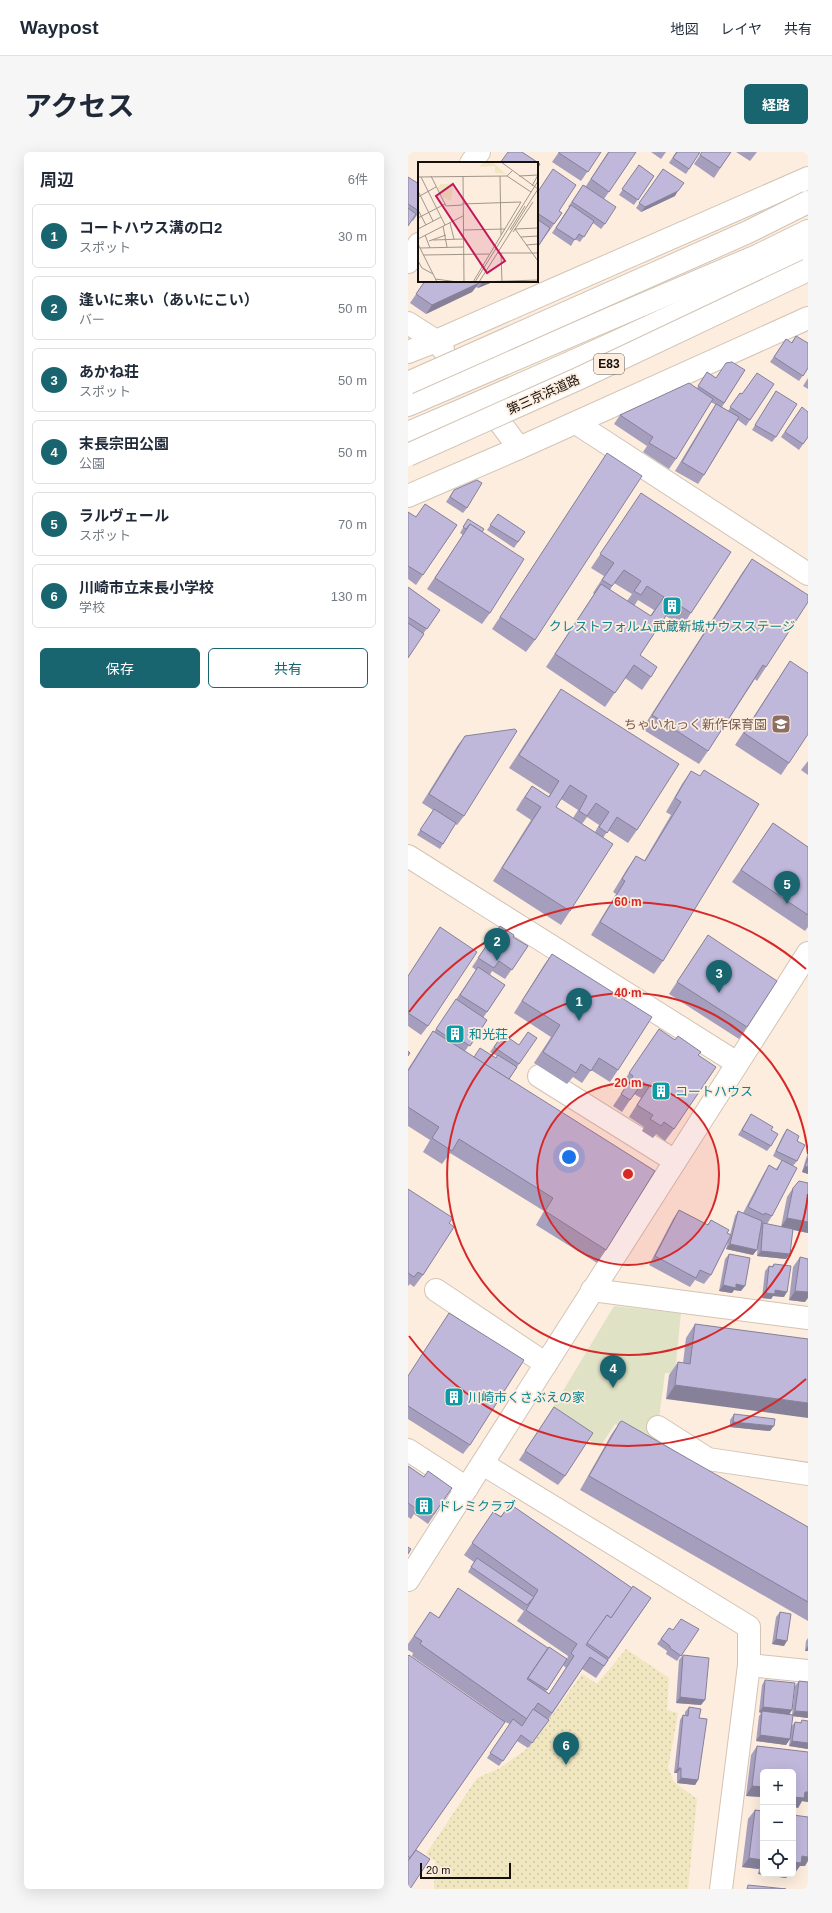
<!DOCTYPE html>
<html lang="ja">
<meta charset="utf-8">
<style>
body{margin:0;font-family:Helvetica,"Noto Sans JP",sans-serif;background:#f6f6f7;color:#1f2937}
.controls{position:absolute;right:12px;bottom:12px;display:grid;overflow:hidden;border-radius:6px;box-shadow:0 4px 16px #0002}
.controls button{width:36px;height:36px;display:grid;place-items:center;padding:0;border:0;border-bottom:1px solid #e0e1e3;background:#fff;color:#1f2937;font:20px sans-serif}
.scale{position:absolute;left:12px;bottom:10px;width:91px;box-sizing:border-box;padding-left:4px;border:2px solid #15100b;border-top:0;font-size:11px;line-height:14px;white-space:nowrap;color:#15100b;-webkit-text-stroke:3px #fdedde;paint-order:stroke}
.you{position:absolute;left:161px;top:1005px;width:14px;height:14px;margin:-10px;border:3px solid #fff;border-radius:50%;background:#1a73e8;box-shadow:0 0 0 6px #1a73e833}
.badge{display:grid;place-items:center;width:26px;height:26px;border-radius:50%;background:#18646f;color:#fff;font-size:13px;font-weight:700}
.pin{position:absolute;translate:-50% -33px;filter:drop-shadow(0 1px 2px #0008)}
.pin::after{content:'';position:absolute;top:21px;width:14px;height:12px;background:inherit;clip-path:polygon(0 0,100% 0,50% 100%)}
.list{margin:0;padding:0;list-style:none}
h2{display:flex;justify-content:space-between;align-items:center;height:52px;margin:0;padding:0 16px;font-size:17px}
h2 small{font-size:13px;font-weight:400;color:#747a83}
.list li{display:grid;grid-template-columns:26px 1fr auto;gap:12px;align-items:center;box-sizing:border-box;height:64px;margin:0 8px 8px;padding:0 8px;border:1px solid #e0e1e3;border-radius:6px}
.list b{display:block;font-size:15px;white-space:nowrap}
.list p{margin:0;font-size:13px;white-space:nowrap;color:#747a83}
.list em{font-size:13px;font-style:normal;color:#747a83}
.actions{display:flex;gap:8px;padding:12px 16px}
.actions a{flex:1;padding:9px 0;border:1px solid #18646f;border-radius:6px;text-align:center;font-size:14px;color:#18646f}
.actions .main{background:#18646f;color:#fff}
.icon{flex:none;width:22px;height:22px;fill:none;stroke:currentColor;stroke-width:2;stroke-linecap:round;stroke-linejoin:round}
.map{position:relative;flex:none;width:400px;height:1737px;overflow:hidden;border-radius:6px}
header{display:flex;align-items:center;gap:24px;box-sizing:border-box;height:56px;padding:0 20px;background:#fff;border-bottom:1px solid #e0e1e3}
header strong{font-size:19px}
nav{display:flex;gap:22px;margin-inline-start:auto;font-size:14px}
.intro{display:flex;align-items:center;justify-content:space-between;box-sizing:border-box;height:96px;padding:0 24px}
h1{margin:0;font-size:28px}
.button{padding:10px 18px;border-radius:6px;background:#18646f;color:#fff;font-size:14px;font-weight:700}
main{display:flex;gap:24px;padding:0 24px}
aside{flex:1;background:#fff;border-radius:6px;box-shadow:0 4px 16px #0002}
.map>svg:first-child{display:block}
</style>
<header>
<strong>Waypost</strong>
<nav><a>地図</a><a>レイヤ</a><a>共有</a></nav>
</header>
<div class="intro"><h1>アクセス</h1><a class="button">経路</a></div>
<main>
<aside>
<h2>周辺<small>6件</small></h2>
<ul class="list">
<li><span class="badge">1</span><div><b>コートハウス溝の口2</b><p>スポット</p></div><em>30 m</em></li>
<li><span class="badge">2</span><div><b>逢いに来い（あいにこい）</b><p>バー</p></div><em>50 m</em></li>
<li><span class="badge">3</span><div><b>あかね荘</b><p>スポット</p></div><em>50 m</em></li>
<li><span class="badge">4</span><div><b>末長宗田公園</b><p>公園</p></div><em>50 m</em></li>
<li><span class="badge">5</span><div><b>ラルヴェール</b><p>スポット</p></div><em>70 m</em></li>
<li><span class="badge">6</span><div><b>川崎市立末長小学校</b><p>学校</p></div><em>130 m</em></li>
</ul>
<div class="actions"><a class="main">保存</a><a>共有</a></div>
</aside>
<div class="map">
<svg width="400" height="1737" viewBox="0 0 400 1737">
<defs>
<pattern id="sand-dots" width="8" height="8" patternUnits="userSpaceOnUse"><rect width="8" height="8" fill="#f0e7c1"/><path d="M2 2h.1M6 6h.1" fill="none" stroke="#cdc5a4" stroke-width="1.8" stroke-linecap="round"/></pattern>
</defs>
<rect width="100%" height="100%" fill="#fdedde"/>
<!-- sand -->
<path fill="url(#sand-dots)" d="M218,1497L261,1526L259,1558L270,1561L260,1616L266,1630L289,1647L280,1737H26L27,1709L18,1702L69,1626L92,1616L120,1596L174,1522L189,1532Z"/>
<!-- park -->
<path fill="#e0e2c5" d="M206,1154L273,1161L267,1221H257L247,1296L207,1272L192,1295L141,1262Z"/>
<g fill="none" stroke-linecap="round" stroke-linejoin="round">
<!-- minor casing -->
<g stroke="#d3c4b4" stroke-width="24">
<g id="minor">
<path d="M63,11L71,0"/>
<path d="M0,110L11,92"/>
<path d="M0,171L28,189L35,197"/>
<path d="M0,200L28,189L400,26"/>
<path d="M76,249L111,296"/>
<path d="M0,253L351,103L400,79"/>
<path d="M168,271L400,422"/>
<path d="M0,281C135,224 269,164 400,99"/>
<path d="M0,344L111,296L400,166"/>
<path d="M0,704L329,911"/>
<path d="M131,924L267,1009"/>
<path d="M28,1138L138,1212"/>
<path d="M184,1138L400,1166"/>
<path d="M250,1275L300,1307L400,1322"/>
<path d="M0,1298L59,1336"/>
<path d="M75,1312L341,1475V1513L313,1737"/>
<path d="M0,1428L400,801"/>
<path d="M341,1513L400,1519"/>
</g>
</g>
<!-- minor -->
<use href="#minor" stroke="#fff" stroke-width="22"/>
<!-- highway-bridge casing -->
<g stroke="#d3c4b4" stroke-width="24" stroke-linecap="butt">
<g id="highway-bridge">
<path d="M0,231L340,80L400,50"/>
<path d="M0,303L172,226L400,118"/>
</g>
</g>
<!-- highway-bridge -->
<use href="#highway-bridge" stroke="#fff" stroke-width="22"/>
</g>
<!-- wall -->
<g fill="#a59ebc" fill-rule="evenodd">
<path d="M151,0H193L173,29L144,10Z"/>
<path d="M200,0H228L196,47L197,72L193,77L185,71L172,90L167,87L163,94L144,81L161,55H160L175,33L178,34Z"/>
<path d="M243,0H258L253,7Z"/>
<path d="M268,0H292L278,22L261,11Z"/>
<path d="M294,0H323L306,26L286,12Z"/>
<path d="M328,0H349L342,9Z"/>
<path d="M231,13L246,24L226,53L211,43Z"/>
<path d="M255,17L267,44L233,60L228,56Z"/>
<path d="M0,25L11,32V60L5,69L4,68L0,74Z"/>
<path d="M129,40L154,61L129,96Z"/>
<path d="M17,129H87L70,136L68,135L64,140L18,162L2,151Z"/>
<path d="M388,184L400,216L391,229L362,210L378,187L383,191Z"/>
<path d="M337,218L314,255L320,259L332,241L334,242L366,232L338,274L330,268L296,323L290,332L267,319L302,261L308,253L303,250L268,307L261,317L235,300L239,294L206,272L212,263L289,236L299,220L308,226Z"/>
<path d="M400,226V237L395,234Z"/>
<path d="M368,239V285L364,290L344,278Z"/>
<path d="M394,255L400,285L391,298L373,285Z"/>
<path d="M199,301L127,488L118,500L84,477Z"/>
<path d="M46,338L59,356L55,361L38,350Z"/>
<path d="M233,341L283,461L274,475L258,464L232,503L243,525L234,538L217,526L197,555L138,515L186,442L185,441L196,424L183,416ZM206,431L224,442L219,449L202,438ZM230,448L246,458L242,464L226,454Z"/>
<path d="M17,352L49,373L8,433L0,427V360L8,365Z"/>
<path d="M90,362L117,380L106,396L79,378Z"/>
<path d="M60,367L74,380L82,461L74,472L19,437L55,383L52,381Z"/>
<path d="M344,407L358,515L349,529L347,527L300,599L291,612L234,577L334,421Z"/>
<path d="M0,435L32,458L15,482L0,506Z"/>
<path d="M382,509L381,611L373,623L327,593Z"/>
<path d="M153,537L229,678L220,691L200,678L195,686L162,759L153,773L85,729L123,668L108,658L114,648L124,634L140,645L142,642L101,616L144,550ZM153,647L170,658L165,666L148,655ZM179,665L191,673L187,680L174,672Z"/>
<path d="M57,584L56,664L49,673L47,672L32,697L9,683L25,658L14,651L50,593Z"/>
<path d="M400,609V623L393,618Z"/>
<path d="M283,619L255,809L246,822L183,783L208,742L205,740L219,717L228,704L236,709L263,663L258,660L274,632Z"/>
<path d="M365,671L400,695V775L397,779L324,730Z"/>
<path d="M92,774L105,785L120,794L97,827L84,819L82,823L97,833L75,866L79,868L57,899L66,905L88,906L89,904L82,900L95,882L111,912L101,927L198,1098L189,1111L128,1073L136,1059L42,1001L34,1012L15,1000L22,988L0,974V917L16,892L25,879L26,880L68,818L64,815Z"/>
<path d="M32,775L20,874L13,883L0,874V824Z"/>
<path d="M300,783L339,875L331,887L261,842Z"/>
<path d="M144,802L210,918L202,930L183,918L174,931L165,925L159,932L126,911L143,885L106,861L136,813Z"/>
<path d="M243,889L290,903L266,977L257,989L248,982L245,986L234,979L236,975L221,965L233,946L226,942L214,960L205,954L217,936L213,933Z"/>
<path d="M343,962L363,978V994L359,999L330,983Z"/>
<path d="M379,977L389,989V1009L385,1014L364,1064L359,1072L373,1075L379,1045L385,1036L400,1031V1081L385,1078L378,1107L349,1104L350,1089L345,1103L318,1097L320,1090L303,1123L296,1132L287,1128L282,1135L241,1113L265,1067L271,1058L299,1073L303,1068L322,1083L327,1064L330,1059L335,1061L355,1023L361,1013L368,1017L374,1009L365,1004L375,983Z"/>
<path d="M400,1000V1022L394,1020Z"/>
<path d="M0,1037L41,1071L15,1123L6,1135L2,1132L0,1134Z"/>
<path d="M321,1102L333,1139L326,1138L324,1141L311,1139L317,1107Z"/>
<path d="M392,1105L397,1150L381,1148L385,1115Z"/>
<path d="M366,1112L376,1145L365,1144L363,1147L354,1146L357,1119L361,1114H364Z"/>
<path d="M41,1161L62,1293L55,1302L0,1267V1224Z"/>
<path d="M287,1172L400,1187L258,1247L261,1223L270,1210L275,1211L278,1186Z"/>
<path d="M146,1255L157,1324L150,1333L111,1308Z"/>
<path d="M326,1262L362,1279L322,1275V1268Z"/>
<path d="M212,1270L400,1375V1469L172,1338L203,1283Z"/>
<path d="M0,1314L16,1325L44,1336L20,1372L6,1362L3,1367L0,1365Z"/>
<path d="M102,1352L224,1436L243,1446L188,1526L174,1517L140,1568H141L120,1596L109,1589L91,1614L79,1606L102,1572L97,1570L0,1709V1504L97,1569L4,1504L5,1501L0,1498V1492L22,1460L30,1466L50,1436L140,1496L159,1507L160,1504L109,1469L122,1450L116,1459L60,1420L66,1410L56,1403L85,1360L93,1364ZM155,1513L158,1516L141,1542L138,1539Z"/>
<path d="M372,1460L376,1494L364,1492L368,1465Z"/>
<path d="M261,1476L265,1478L291,1477L269,1509L258,1502L259,1499L249,1492Z"/>
<path d="M400,1486V1499H397L398,1489Z"/>
<path d="M275,1503L293,1553L268,1551L271,1508Z"/>
<path d="M357,1528L381,1562L384,1563L387,1534L391,1529L400,1530V1566L384,1564L383,1575L387,1570L392,1571L394,1568L400,1569V1597L381,1594L382,1587L378,1593L348,1589L351,1564L353,1561L351,1560L354,1533Z"/>
<path d="M281,1555L291,1566L290,1628L287,1633L269,1631V1621H266L272,1568L275,1563H277V1560Z"/>
<path d="M349,1594L400,1600V1650L394,1649L390,1656L355,1620V1651H353L354,1645L338,1644L343,1603Z"/>
<path d="M347,1658L355,1659V1722H381L378,1726L350,1722L351,1717L334,1715L340,1667Z"/>
</g>
<!-- shaded-wall -->
<g fill="#868199">
<path d="M270,39L267,44L233,60L237,55Z"/>
<path d="M78,129H87L70,136L74,131Z"/>
<path d="M71,131L64,140L18,162L24,153Z"/>
<path d="M397,1014L400,1015V1022L394,1020Z"/>
<path d="M379,1066L400,1070V1081L373,1075Z"/>
<path d="M322,1092L349,1098L345,1103L318,1097Z"/>
<path d="M353,1099L382,1102L378,1107L349,1104Z"/>
<path d="M328,1132L337,1134L333,1139L326,1138L324,1141L311,1139L315,1133Z"/>
<path d="M367,1138L379,1140L376,1145L365,1144L363,1147L354,1146L358,1141Z"/>
<path d="M387,1139L400,1140V1146L397,1150L381,1148Z"/>
<path d="M267,1233L400,1251V1266L258,1247Z"/>
<path d="M325,1270L366,1274L362,1279L322,1275Z"/>
<path d="M368,1487L379,1489L376,1494L364,1492Z"/>
<path d="M400,1494V1499H397Z"/>
<path d="M272,1545L297,1548L293,1553L268,1551Z"/>
<path d="M355,1555L384,1558L381,1563L354,1559L353,1561L351,1560Z"/>
<path d="M387,1559L400,1560V1566L384,1564Z"/>
<path d="M352,1583L382,1587L378,1593L348,1589Z"/>
<path d="M384,1589L400,1591V1597L381,1594Z"/>
<path d="M270,1616H273L269,1621H266Z"/>
<path d="M273,1626L290,1628L287,1633L269,1631Z"/>
<path d="M344,1634L355,1635V1644L354,1645L338,1644Z"/>
<path d="M397,1640H400V1650L394,1649L390,1656L385,1655V1645Z"/>
<path d="M394,1704L400,1705V1709L397,1714H392L387,1721L385,1720V1711Z"/>
<path d="M341,1706L355,1708V1711L351,1717L334,1715Z"/>
<path d="M355,1716V1722H381L378,1726L350,1722Z"/>
</g>
<!-- building -->
<g fill="#c0b8db" stroke="#868199">
<path d="M100,0H114L132,12L129,17V11H92Z"/>
<path d="M151,0H193L180,20L151,1Z"/>
<path d="M201,0H228L201,40L183,27Z"/>
<path d="M269,0H292L281,17L265,6Z"/>
<path d="M294,0H323L312,16L292,3Z"/>
<path d="M231,13L246,24L230,48L214,37Z"/>
<path d="M145,17L168,33L151,59L154,61L146,72L129,61V41Z"/>
<path d="M255,17L276,31L270,39L237,55L231,51Z"/>
<path d="M0,25L11,32V59L0,52Z"/>
<path d="M175,33L208,55L197,72L164,50Z"/>
<path d="M163,53L186,69L176,85L171,82L167,88L148,76Z"/>
<path d="M0,56L8,62L0,74Z"/>
<path d="M129,67L142,76L129,96Z"/>
<path d="M17,129H68L71,131L24,153L8,142Z"/>
<path d="M71,129H78L74,131Z"/>
<path d="M388,184L400,191V216L395,224L366,205L378,187L384,191Z"/>
<path d="M324,210L337,218L316,251L290,234L299,220L308,226L318,211Z"/>
<path d="M349,221L366,232L342,268L322,255L332,241L334,242Z"/>
<path d="M281,231L305,247L268,307L241,291L245,285L212,263Z"/>
<path d="M368,239L389,252L368,285L347,273Z"/>
<path d="M308,252L331,265L296,323L274,310Z"/>
<path d="M394,255L400,260V285L395,292L377,280Z"/>
<path d="M199,301L234,324L127,488L92,465Z"/>
<path d="M69,328L74,331L59,356L42,345L46,338Z"/>
<path d="M233,341L323,400L283,461L267,450L232,503L249,515L243,525L226,513L207,541L147,502L193,432L243,464L256,445L239,434L233,443L226,439L233,429L216,418L204,434L194,428L206,411L192,402Z"/>
<path d="M17,352L49,373L15,423L0,414V360L8,365Z"/>
<path d="M90,362L117,380L110,390L82,373Z"/>
<path d="M60,367L76,377L74,380L62,372L58,377L55,375Z"/>
<path d="M62,372L116,407L82,461L27,426Z"/>
<path d="M344,407L400,443V450L358,515L355,513L300,599L244,563Z"/>
<path d="M0,435L32,458L19,477L0,465Z"/>
<path d="M0,471L16,482L0,506Z"/>
<path d="M382,509L400,521V582L381,611L336,581Z"/>
<path d="M153,537L271,612L229,678L209,665L199,681L191,675L201,660L188,651L179,664L171,659L179,644L162,633L148,655L205,692L162,759L94,716L133,655L117,645L124,634L141,645L151,629L111,603Z"/>
<path d="M107,577L109,579L56,664L21,642L57,584Z"/>
<path d="M296,618L351,652L255,809L192,770L217,729L214,727L228,704L237,709L273,650L267,646L283,619L292,624Z"/>
<path d="M26,657L48,671L35,692L12,678Z"/>
<path d="M365,671L400,695V763L333,718Z"/>
<path d="M92,774L106,783L105,785L120,794L104,818L91,809L86,816L70,806Z"/>
<path d="M32,775L69,800L20,874L0,861V824Z"/>
<path d="M300,783L369,829L339,875L269,830Z"/>
<path d="M144,802L244,865L210,918L191,906L183,919L173,912L168,921L135,900L152,873L114,849Z"/>
<path d="M70,815L97,833L79,860L52,843Z"/>
<path d="M48,847L79,868L62,894L44,882L41,886L28,877Z"/>
<path d="M251,877L267,888L270,884L293,900L290,903L308,915L266,977L256,970L253,974L242,967L245,963L229,953L241,935L235,930L222,948L213,942L225,924L221,921Z"/>
<path d="M25,879L247,1019L198,1098L137,1059L145,1046L51,987L44,999L24,986L31,975L0,955V919Z"/>
<path d="M120,880L129,886L111,912L86,895L95,882L111,893Z"/>
<path d="M72,896L88,906L90,903L109,915L101,927L66,905Z"/>
<path d="M0,899L2,901L0,904Z"/>
<path d="M343,962L365,975L363,978L370,982L363,994L334,978Z"/>
<path d="M379,977L391,984L389,989L397,993L389,1009L368,999Z"/>
<path d="M400,1006V1015L397,1014Z"/>
<path d="M374,1008L389,1016L364,1064L357,1061L356,1063L340,1055L361,1013L369,1018Z"/>
<path d="M391,1029L400,1031V1070L379,1066L385,1036Z"/>
<path d="M0,1037L45,1066L41,1071L46,1075L15,1123L10,1120L6,1125L0,1121Z"/>
<path d="M271,1058L300,1073L303,1068L321,1078L319,1081L323,1083L303,1123L292,1118L288,1126L247,1104Z"/>
<path d="M330,1059L354,1069L349,1098L322,1092Z"/>
<path d="M355,1071L385,1077L382,1102L353,1099Z"/>
<path d="M321,1102L342,1106L337,1134L328,1132V1136L315,1133Z"/>
<path d="M392,1105L400,1107V1140L387,1139Z"/>
<path d="M366,1112L383,1114L379,1140L367,1138V1142L358,1141L361,1114L365,1115Z"/>
<path d="M41,1161L116,1208L62,1293L0,1254V1224Z"/>
<path d="M287,1172L400,1187V1251L267,1233L270,1210L282,1212Z"/>
<path d="M146,1255L185,1281L157,1324L117,1299Z"/>
<path d="M326,1262L367,1267L366,1274L325,1270Z"/>
<path d="M214,1269L400,1375V1450L181,1324L212,1270Z"/>
<path d="M0,1314L16,1325L20,1319L44,1336L26,1362L13,1353L10,1358L0,1351Z"/>
<path d="M102,1352L224,1436L203,1466L199,1463L178,1493L200,1508L196,1514L182,1505L144,1561L130,1551L119,1567L12,1492L14,1489L6,1484L22,1460L31,1466L50,1436L140,1496L119,1527L141,1542L166,1504L163,1501L169,1492L118,1458L130,1438L64,1391L85,1360L93,1365Z"/>
<path d="M0,1395L3,1397L0,1402Z"/>
<path d="M69,1406L126,1445L119,1453L63,1415Z"/>
<path d="M225,1434L243,1446L201,1506L179,1491L199,1463L203,1466Z"/>
<path d="M372,1460L383,1462L379,1489L368,1487Z"/>
<path d="M273,1467L291,1477L273,1504L262,1496V1494L253,1487L261,1476L265,1478Z"/>
<path d="M141,1495L159,1507L139,1538L120,1526Z"/>
<path d="M1,1503L97,1570L2,1706L0,1704V1504Z"/>
<path d="M275,1503L301,1506L297,1548L272,1545Z"/>
<path d="M357,1528L387,1531L384,1558L355,1555Z"/>
<path d="M391,1529L400,1530V1560L387,1559Z"/>
<path d="M281,1555L293,1557L291,1566L299,1567L290,1628L273,1626V1616H270L275,1563L280,1564Z"/>
<path d="M125,1557L141,1568L124,1591L113,1583L95,1609L82,1601L105,1567L114,1574Z"/>
<path d="M354,1559L385,1563L382,1587L352,1583Z"/>
<path d="M394,1568L400,1569V1591L384,1589L387,1570L393,1571Z"/>
<path d="M349,1594L400,1600V1640H397L396,1646L385,1645V1620H355V1635L344,1634Z"/>
<path d="M347,1658L355,1659V1708L341,1706Z"/>
<path d="M385,1663L400,1665V1705L394,1704L393,1711L385,1710V1714Z"/>
<path d="M8,1698L22,1707L2,1737H0V1709Z"/>
<path d="M340,1733L378,1737H339Z"/>
</g>
<!-- distance rings -->
<circle cx="220" cy="1022" r="91" fill="#d62828" fill-opacity=".12"/>
<g fill="none" stroke="#d62828" stroke-width="2">
<circle cx="220" cy="1022" r="91"/>
<path d="M400 1042A181 181 0 1 1 400 1002"/>
<path d="M398 1227A272 272 0 0 1 1 1184M1 860A272 272 0 0 1 398 817"/>
</g>
<!-- icons -->
<defs>
<g id="building-square" transform="scale(1)"><rect x="-9" y="-9" width="18" height="18" rx="4" fill="#0f9aa8" stroke="#fdedde"/><path d="M-4-6H4V6H1V3H-1V6H-4ZM-2.5-4.3h1.7v1.8h-1.7ZM.8-4.3h1.7v1.8H.8ZM-2.5-1h1.7V.8h-1.7ZM.8-1h1.7V.8H.8Z" fill="#fff"/></g>
<g id="school-square" transform="scale(1)"><rect x="-9" y="-9" width="18" height="18" rx="4" fill="#8d6e63" stroke="#fdedde"/><path d="M0-5L7-2L0 1L-7-2ZM-4 1L0 2.5L4 1V4Q0 6-4 4Z" fill="#fff"/></g>
</defs>
<g fill-rule="evenodd">
<use href="#building-square" x="264" y="454"/>
<use href="#school-square" x="373" y="572"/>
<use href="#building-square" x="47" y="882"/>
<use href="#building-square" x="253" y="939"/>
<use href="#building-square" x="46" y="1245"/>
<use href="#building-square" x="16" y="1354"/>
</g>
<g text-anchor="middle" stroke-width="3.5" stroke-linejoin="round" paint-order="stroke">
<!-- shield labels -->
<rect fill="#fdedde" stroke="#5b524a" stroke-width="1" x="186" y="202" width="30" height="20" rx="3"/>
<g font-size="12" font-weight="bold" fill="#15100b">
<text x="201" y="216">E83</text>
</g>
<!-- street labels -->
<g font-size="13" fill="#15100b" stroke="#fdedde">
<text transform="translate(135 242) rotate(-24)" y="5">第三京浜道路</text>
</g>
<!-- culture labels -->
<g font-size="13" fill="#0d838f" stroke="#fdedde" text-anchor="start">
<text x="264" y="479" text-anchor="middle">クレストフォルム武蔵新城サウスステージ</text>
<text x="61" y="887">和光荘</text>
<text x="267" y="944">コートハウス</text>
<text x="60" y="1250">川崎市くさぶえの家</text>
<text x="30" y="1359">ドレミクラブ</text>
</g>
<!-- education labels -->
<g font-size="13" fill="#785e54" stroke="#fdedde" text-anchor="end">
<text x="359" y="577">ちゃいれっく新作保育園</text>
</g>
</g>
<!-- overview -->
<g transform="translate(10 10)">
<rect width="120" height="120" fill="#fdedde"/>
<path d="M66,0H74L88,12L77,11V4L61,5ZM22,22H33L35,24L33,39L25,35L20,26Z" fill="#f0e7c1"/>
<path fill="none" stroke="#a0958a" stroke-width="1" d="M83,0L120,27M13,14L28,44L44,43M45,14L46,120M82,14L83,73M89,14L113,30M101,14L120,13M0,15L89,14L94,9M3,15L27,63M114,24L120,13M0,29L15,59M0,35L18,25M44,42L103,40M0,48L8,63M0,56L27,42M32,61L36,77M25,64L29,85M0,67L23,55M97,67L120,66M97,67L120,99M45,68L87,67M92,68L107,44M95,70L115,40M7,73L12,86M103,75L120,74M0,77L45,54M15,78L45,77M11,79L28,73M0,82L19,120M108,83L120,82M2,86L46,85M79,91H120M83,91L84,120M5,93L71,92M0,99L4,106L15,112M17,117L40,120M55,120L103,40M57,120L120,19M61,120L120,118M61,120L120,27"/>
<path fill="#c2185b" fill-opacity="0.15" stroke="#c2185b" stroke-width="2" d="M35,22L87,99L69,111L18,34Z"/>
<rect width="120" height="120" fill="none" stroke="#15100b" stroke-width="2"/>
</g>
<circle cx="220" cy="1022" r="6" fill="#d62828" stroke="#fdedde" stroke-width="2"/>
<g font-size="12" text-anchor="middle" font-weight="bold" fill="#d62828" stroke="#fdedde" stroke-width="3.5" stroke-linejoin="round" paint-order="stroke">
<text x="220" y="754">60 m</text>
<text x="220" y="845">40 m</text>
<text x="220" y="935">20 m</text>
</g>
</svg>
<div class="controls">
<button>+</button>
<button>−</button>
<button><svg class="icon" aria-label="locate" viewBox="0 0 24 24"><circle cx="12" cy="12" r="6"/><path d="M12 2v4M12 18v4M2 12h4M18 12h4"/></svg></button>
</div>
<div class="scale">20 m</div>
<div class="you"></div>
<div class="pin badge" style="left:171px;top:869px">1</div>
<div class="pin badge" style="left:89px;top:809px">2</div>
<div class="pin badge" style="left:311px;top:841px">3</div>
<div class="pin badge" style="left:205px;top:1236px">4</div>
<div class="pin badge" style="left:379px;top:752px">5</div>
<div class="pin badge" style="left:158px;top:1613px">6</div>
</div>
</main>
